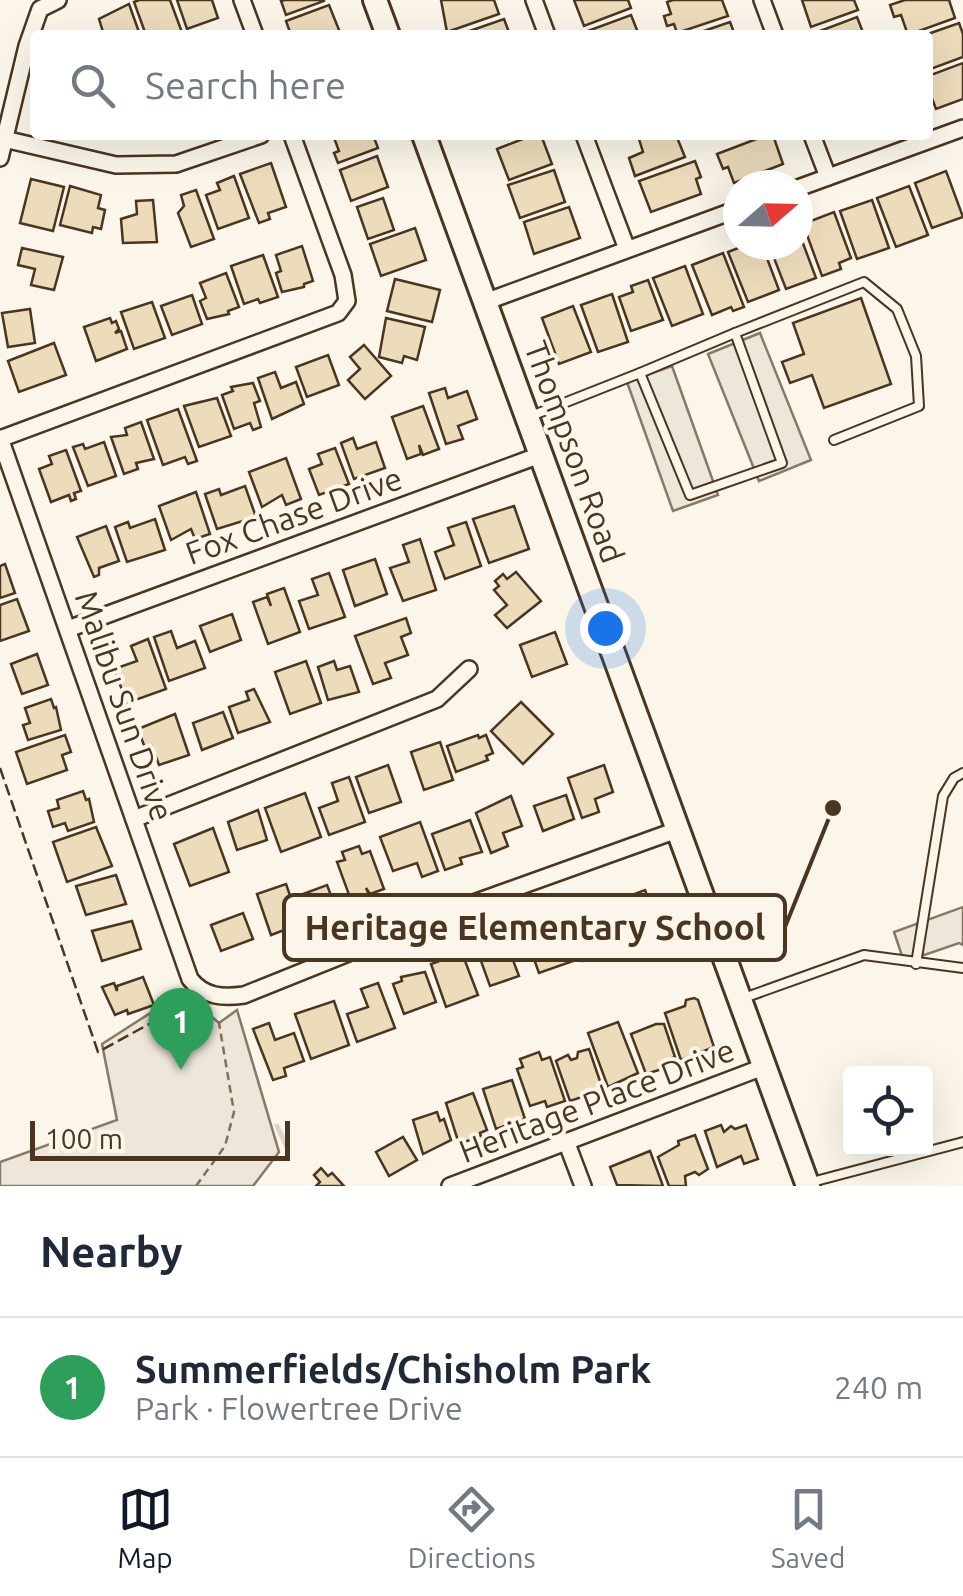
<!DOCTYPE html>
<meta charset="utf-8">
<style>
body{margin:0;font-family:Ubuntu,sans-serif;background:#f6f6f7;color:#1f2937}
.controls{position:absolute;right:30px;bottom:30px;display:grid;overflow:hidden;border-radius:10px;box-shadow:0 10px 40px #0002}
.controls button{width:90px;height:90px;display:grid;place-items:center;padding:0;border:0;border-bottom:2px solid #e0e1e3;background:#fff;color:#1f2937;font:50px sans-serif}
.compass{position:absolute;left:723px;top:170px;width:90px;height:90px;border-radius:50%;background:#fff;box-shadow:0 10px 40px #0002;rotate:70deg}
.scale{position:absolute;left:30px;bottom:25px;width:260px;box-sizing:border-box;padding-left:10px;border:5px solid #4a3520;border-top:0;font-size:28px;line-height:35px;white-space:nowrap;color:#4a3520;-webkit-text-stroke:8px #fbf6e9;paint-order:stroke}
.you{position:absolute;left:605px;top:628px;width:35px;height:35px;margin:-25px;border:8px solid #fff;border-radius:50%;background:#1a73e8;box-shadow:0 0 0 15px #1a73e833}
.badge{display:grid;place-items:center;width:65px;height:65px;border-radius:50%;background:#111827;color:#fff;font-size:32px;font-weight:700}
.pin{position:absolute;translate:-50% -82px;filter:drop-shadow(0 2px 5px #0008)}
.pin::after{content:'';position:absolute;top:52px;width:35px;height:30px;background:inherit;clip-path:polygon(0 0,100% 0,50% 100%)}
.list{margin:0;padding:0;list-style:none}
h2{display:flex;justify-content:space-between;align-items:center;height:130px;margin:0;padding:0 40px;font-size:42px}
h2 small{font-size:32px;font-weight:400;color:#747a83}
.list li{display:grid;grid-template-columns:65px 1fr auto;gap:30px;align-items:center;box-sizing:border-box;height:140px;padding:0 40px;border-top:2px solid #e0e1e3}
.list b{display:block;font-size:38px;white-space:nowrap}
.list p{margin:0;font-size:32px;white-space:nowrap;color:#747a83}
.list em{font-size:32px;font-style:normal;color:#747a83}
.icon{flex:none;width:55px;height:55px;fill:none;stroke:currentColor;stroke-width:2;stroke-linecap:round;stroke-linejoin:round}
.map{position:relative;flex:none;width:963px;height:1186px;overflow:hidden}
.search{position:absolute;background:#fff;box-shadow:0 10px 40px #0002;left:30px;right:30px;top:30px;height:110px;display:flex;align-items:center;gap:25px;box-sizing:border-box;padding:0 35px;border-radius:10px;color:#747a83;font-size:38px}
.sheet{height:270px;background:#fff}
nav{display:flex;justify-content:space-around;align-items:center;box-sizing:border-box;height:140px;border-top:2px solid #e0e1e3;background:#fff;font-size:28px;color:#747a83}
nav a{display:grid;justify-items:center;gap:5px}
nav .on{color:#111827}
.map>svg:first-child{display:block}
</style>
<div class="map">
<svg width="963" height="1186" viewBox="0 0 963 1186">
<rect width="100%" height="100%" fill="#fbf6e9"/>
<!-- green -->
<g fill="#ede6d9" stroke="#887966" stroke-width="2.5">
<path d="M963,907V945L959,943L904,962L894,932Z"/>
<path d="M183,992L219,1023L237,1010L279,1152L253,1186H0V1162L117,1120L102,1044Z"/>
</g>
<!-- parking -->
<g fill="#ede7d9" stroke="#887966" stroke-width="2.5">
<path d="M760,333L811,460L759,481L708,354Z"/>
<path d="M672,366L718,495L673,511L627,382Z"/>
</g>
<g fill="none" stroke-linecap="round" stroke-linejoin="round">
<!-- stream -->
<path stroke="#dcd4c6" stroke-width="5" d="M277,1126L287,1147"/>
</g>
<!-- building -->
<g fill="#ecdcbc" stroke="#4a3520" stroke-width="2.5">
<path d="M139,0H170L183,35H146L134,2Z"/>
<path d="M177,0H212L218,18L187,29Z"/>
<path d="M285,0H324V1L286,15L281,1Z"/>
<path d="M441,0H494L499,14L447,32Z"/>
<path d="M574,0H628L631,8L584,26Z"/>
<path d="M673,0H722L728,16L677,33L674,24L667,26L664,16L671,14L667,2Z"/>
<path d="M802,0H854L858,10L811,27Z"/>
<path d="M905,0H949L955,18L908,35L901,15L894,17L890,5Z"/>
<path d="M129,4L140,35H104L99,19Z"/>
<path d="M329,5L341,35H291L286,21Z"/>
<path d="M631,15L639,35H586L585,32Z"/>
<path d="M857,17L864,35H813L812,34Z"/>
<path d="M504,19L510,35H458Z"/>
<path d="M730,22L735,35H692Z"/>
<path d="M959,23L963,34V57L928,70V35H925Z"/>
<path d="M963,63V99L936,109L928,88V76Z"/>
<path d="M333,135H373L378,148L338,163L334,153L339,151Z"/>
<path d="M533,135H541L552,164L509,180L497,149Z"/>
<path d="M650,135H676L685,157L635,176L629,158L643,152L639,139Z"/>
<path d="M767,135H773L783,164L734,183L728,167L723,169L717,154Z"/>
<path d="M377,156L388,187L351,201L340,170Z"/>
<path d="M695,161L701,177L696,179L701,194L651,212L639,181Z"/>
<path d="M271,163L286,207L268,213L270,219L259,223L240,174Z"/>
<path d="M554,170L565,202L520,218L508,185Z"/>
<path d="M946,171L963,217L932,228L915,183Z"/>
<path d="M234,176L249,218L218,229L206,195L220,190L217,183Z"/>
<path d="M31,179L64,187L53,231L20,223Z"/>
<path d="M70,186L101,195L98,208L105,210L101,229L93,227L92,233L60,225Z"/>
<path d="M909,186L928,235L896,247L877,198Z"/>
<path d="M196,190L214,239L191,247L178,213L184,206L181,195Z"/>
<path d="M383,198L394,230L368,239L357,207Z"/>
<path d="M153,200L157,242L123,243L121,219L137,214L136,201Z"/>
<path d="M872,200L889,248L857,259L840,211Z"/>
<path d="M569,207L580,238L534,254L524,222Z"/>
<path d="M834,212L851,258L839,263L841,269L822,276L803,224Z"/>
<path d="M415,228L426,260L381,276L370,244Z"/>
<path d="M798,230L816,278L786,289L769,245H798Z"/>
<path d="M746,245H762L779,290L748,302L728,252Z"/>
<path d="M302,246L313,281L304,284V287L282,292L276,273L281,271L276,255Z"/>
<path d="M22,248L63,257L54,290L31,285L35,269L18,265Z"/>
<path d="M723,253L744,307L733,311L731,307L712,315L692,265Z"/>
<path d="M263,255L278,297L260,303L258,299L244,304L231,266Z"/>
<path d="M685,266L703,314L672,326L653,278Z"/>
<path d="M226,273L239,307L228,311L229,314L207,319L200,301L206,298L200,283Z"/>
<path d="M395,279L440,290L432,322L387,311Z"/>
<path d="M648,280L663,320L631,331L619,297L633,292L631,286Z"/>
<path d="M612,294L628,342L598,352L581,305Z"/>
<path d="M192,295L202,324L172,335L161,306Z"/>
<path d="M861,298L891,384L824,408L812,375L790,383L782,362L804,354L793,323Z"/>
<path d="M152,302L165,338L134,349L121,312Z"/>
<path d="M573,306L591,352L559,364L542,318Z"/>
<path d="M30,309L35,343L8,347L2,313Z"/>
<path d="M110,318L112,323L116,321L119,329L115,333L121,331L127,349L96,361L84,327Z"/>
<path d="M386,318L425,327L417,360L404,356L402,363L379,357Z"/>
<path d="M54,343L66,375L19,392L8,361Z"/>
<path d="M364,345L391,376L365,399L348,380L360,369L350,357Z"/>
<path d="M328,355L339,385L307,397L296,367Z"/>
<path d="M275,372L281,388L296,382L304,404L272,419L258,378Z"/>
<path d="M253,383L260,401L254,403L261,427L253,430L250,423L234,429L222,395L233,391L231,387Z"/>
<path d="M445,388L448,398L467,391L477,419L458,426L463,439L446,444L429,393Z"/>
<path d="M217,398L231,436L199,447L184,406Z"/>
<path d="M423,406L439,449L423,455L419,445L421,454L407,459L392,417Z"/>
<path d="M178,409L197,461L188,464L185,457L163,465L147,420Z"/>
<path d="M141,422L154,459L136,463L138,469L124,474L111,437L127,435L125,428Z"/>
<path d="M353,438L357,449L376,442L385,468L354,479L341,443Z"/>
<path d="M104,442L116,476L88,486L73,447L83,444L85,449Z"/>
<path d="M335,448L349,484L319,495L309,469L322,464L318,454Z"/>
<path d="M66,450L81,491L74,493L76,499L71,501L69,495L51,502L39,469L52,464L49,456Z"/>
<path d="M286,458L301,499L286,505L282,495L262,507L249,472Z"/>
<path d="M245,486L256,517L217,529L205,494L219,489L221,495Z"/>
<path d="M196,492L210,534L195,539L191,529L171,540L159,506Z"/>
<path d="M514,506L529,549L489,563L473,519Z"/>
<path d="M155,519L165,550L127,562L115,527L128,522L130,528Z"/>
<path d="M466,522L481,566L445,579L435,552L454,545L448,528Z"/>
<path d="M106,526L119,561L99,568V575L94,577L77,537Z"/>
<path d="M420,539L436,590L403,601L390,568L409,562L403,545Z"/>
<path d="M375,559L387,594L355,606L343,570Z"/>
<path d="M5,564L15,593L0,598V566Z"/>
<path d="M516,572L541,601L507,628L495,615L507,605L494,590L499,586L495,581L503,574L507,579Z"/>
<path d="M329,573L345,617L309,629L299,601L318,595L312,579Z"/>
<path d="M284,588L300,632L268,644L253,602L267,597L271,606L267,594Z"/>
<path d="M17,599L29,631L0,641V605Z"/>
<path d="M232,614L241,640L210,652L200,626Z"/>
<path d="M406,618L411,633L401,637L408,655L385,663L391,678L373,684L355,636Z"/>
<path d="M171,631L177,648L195,641L205,668L169,681L154,637Z"/>
<path d="M555,632L567,664L532,677L520,645Z"/>
<path d="M148,639L166,689L127,703L114,669L137,661L131,646Z"/>
<path d="M37,654L48,685L22,694L11,664Z"/>
<path d="M306,661L321,703L290,714L275,672Z"/>
<path d="M334,661L337,670L350,666L359,692L328,700L318,667Z"/>
<path d="M254,689L270,722L238,733L229,707L249,700L246,692Z"/>
<path d="M51,699L54,708L56,707L61,730L28,740L23,725L30,723L25,708Z"/>
<path d="M521,702L553,734L523,764L491,731Z"/>
<path d="M223,712L233,738L202,750L193,723Z"/>
<path d="M175,714L189,755L159,765L152,746L145,748L138,729Z"/>
<path d="M65,735L71,752L62,755L67,770L27,784L16,752Z"/>
<path d="M478,735L479,738L486,735L493,753L486,756L488,760L456,772L447,746Z"/>
<path d="M440,742L453,780L424,790L411,752Z"/>
<path d="M388,765L401,802L369,813L356,777Z"/>
<path d="M604,765L613,792L595,799L599,812L582,818L568,778Z"/>
<path d="M349,777L365,822L329,835L319,808L338,801L332,783Z"/>
<path d="M83,791L86,800L89,799L94,822L68,831L65,823L53,827L48,811L59,808L57,800Z"/>
<path d="M305,793L321,837L281,852L265,808Z"/>
<path d="M566,795L574,819L543,831L534,806Z"/>
<path d="M511,796L522,826L503,833L508,846L491,853L476,813Z"/>
<path d="M258,810L267,840L237,850L228,822Z"/>
<path d="M470,820L482,852L460,858L462,864L445,870L432,834Z"/>
<path d="M420,822L438,871L422,877L417,863L393,871L380,837Z"/>
<path d="M96,827L112,866L67,882L53,842Z"/>
<path d="M213,828L229,872L190,886L174,844Z"/>
<path d="M359,846L362,854L370,851L384,889L370,894L366,888L370,897L352,903L337,862L345,860L342,852Z"/>
<path d="M116,875L126,904L86,915L76,886Z"/>
<path d="M286,884L300,924L271,935L257,894Z"/>
<path d="M327,885L337,911L303,921L295,897Z"/>
<path d="M645,890L654,915L622,927L613,902Z"/>
<path d="M583,908L588,922L610,915L622,946L583,961L566,914Z"/>
<path d="M243,913L253,939L221,951L211,925Z"/>
<path d="M560,916L576,960L539,973L530,948L549,941L542,922Z"/>
<path d="M132,921L141,949L102,961L92,931Z"/>
<path d="M505,939L519,976L490,986L477,950Z"/>
<path d="M462,953L478,995L446,1007L431,964Z"/>
<path d="M425,972L436,1002L404,1014L393,984L402,981L401,977Z"/>
<path d="M143,977L154,1005L128,1014L127,1010L115,1015L102,987L114,983L117,991V986Z"/>
<path d="M378,983L395,1028L357,1042L347,1014L368,1007L361,989Z"/>
<path d="M694,998L698,1000L714,1047L681,1060L665,1013L685,1006L686,1000Z"/>
<path d="M334,1001L349,1045L311,1059L295,1014Z"/>
<path d="M618,1022L638,1073L608,1087L588,1033Z"/>
<path d="M269,1023L275,1040L294,1033L304,1061L284,1068L286,1076L273,1080L253,1029Z"/>
<path d="M656,1024H664L675,1057L665,1061L667,1066L662,1069L646,1074L631,1034Z"/>
<path d="M589,1049L603,1090L570,1101L556,1061L568,1055L571,1060L577,1058L578,1052Z"/>
<path d="M539,1052L542,1060L550,1057L565,1101L547,1107L545,1101L530,1106L517,1069L523,1067L520,1059Z"/>
<path d="M512,1080L525,1119L496,1129L483,1089Z"/>
<path d="M473,1093L487,1130L480,1133L481,1136L459,1144L446,1103Z"/>
<path d="M437,1112L440,1121L444,1119L451,1140L423,1154L413,1120Z"/>
<path d="M721,1125L724,1132L731,1126L735,1129L746,1125L758,1159L744,1164L741,1156L717,1167L705,1131Z"/>
<path d="M695,1135L708,1169L699,1175L695,1172L685,1176L686,1186H669L658,1157L679,1145L678,1141Z"/>
<path d="M403,1137L417,1160L389,1176L376,1152Z"/>
<path d="M650,1151L663,1186L617,1185L610,1167Z"/>
<path d="M321,1168L328,1176L332,1173L344,1186H316L320,1182L314,1175Z"/>
</g>
<g fill="none" stroke-linecap="round" stroke-linejoin="round">
<!-- lane casing -->
<g stroke="#4a3520" stroke-width="12">
<g id="lane">
<path d="M640,373L735,333"/>
<path d="M531,416L640,373L690,495L782,463L735,333L864,282L897,309L916,356L919,406L834,440"/>
<path d="M916,964L943,796L954,778L963,773"/>
<path d="M741,999L864,955L963,968"/>
<path d="M808,1183L963,1142"/>
</g>
</g>
<!-- street casing -->
<g stroke="#4a3520" stroke-width="20">
<g id="street">
<path d="M242,0L255,35"/>
<path d="M534,0L547,35"/>
<path d="M762,0L775,35"/>
<path d="M584,135L627,249"/>
<path d="M812,135L828,177"/>
<path d="M0,138L116,165L176,164L261,135"/>
<path d="M0,158L27,46L40,9L58,0"/>
<path d="M798,188L963,128"/>
<path d="M485,302L738,209"/>
<path d="M0,438L190,979C204,997 223,998 244,995L468,905L677,830"/>
<path d="M0,439L338,313L347,301L343,275L292,135"/>
<path d="M68,629L540,455"/>
<path d="M134,819L437,699L469,669"/>
<path d="M566,1141L583,1186"/>
<path d="M450,1186L763,1067"/>
</g>
</g>
<!-- secondary casing -->
<g stroke="#4a3520" stroke-width="28">
<g id="secondary">
<path d="M375,0L388,35"/>
<path d="M424,135L808,1186"/>
</g>
</g>
<!-- path -->
<path stroke="#7f6f5c" stroke-width="2.5" stroke-dasharray="8 5" stroke-linecap="butt" d="M196,1186L225,1146L234,1112L219,1023"/>
<!-- lane -->
<use href="#lane" stroke="#fbf6e9" stroke-width="8"/>
<!-- street -->
<use href="#street" stroke="#fbf6e9" stroke-width="15"/>
<!-- secondary -->
<use href="#secondary" stroke="#fbf6e9" stroke-width="22"/>
<!-- fence -->
<path stroke="#4a3520" stroke-width="2.5" stroke-dasharray="12 5" stroke-linecap="butt" d="M0,768L98,1052L173,1011"/>
</g>
<g text-anchor="middle" stroke-width="8" stroke-linejoin="round" paint-order="stroke">
<!-- street labels -->
<g font-size="32" fill="#4a3520" stroke="#fbf6e9">
<text transform="translate(574 452) rotate(70)" y="11">Thompson Road</text>
<text transform="translate(294 516) rotate(-20)" y="11">Fox Chase Drive</text>
<text transform="translate(124 706) rotate(71)" y="11">Malibu Sun Drive</text>
<text transform="translate(597 1101) rotate(-21)" y="11">Heritage Place Drive</text>
</g>
</g>
<!-- callouts -->
<path fill="none" stroke="#4a3520" stroke-width="4" d="M833 808L785 927"/>
<circle fill="#4a3520" stroke="#fbf6e9" stroke-width="4" cx="833" cy="808" r="10"/>
<rect fill="#fbf6e9" stroke="#4a3520" stroke-width="4" x="284" y="895" width="501" height="65" rx="10"/>
<g font-size="35" text-anchor="middle" font-weight="bold" fill="#4a3520">
<text x="535" y="940">Heritage Elementary School</text>
</g>
</svg>
<div class="controls">
<button><svg class="icon" aria-label="locate" viewBox="0 0 24 24"><circle cx="12" cy="12" r="6"/><path d="M12 2v4M12 18v4M2 12h4M18 12h4"/></svg></button>
</div>
<svg class="compass" viewBox="-18 -18 36 36"><path d="M0-13l5 13h-10z" fill="#e53935"/><path d="M0 13l5-13h-10z" fill="#747a83"/></svg>
<div class="scale">100 m</div>
<div class="you"></div>
<div class="pin badge" style="left:181px;top:1070px;background:#2e9e5b">1</div>
<div class="search"><svg class="icon" aria-label="search" viewBox="0 0 24 24"><circle cx="10" cy="10" r="6"/><path d="M15 15l6 6"/></svg>Search here</div>
</div>
<section class="sheet">
<h2>Nearby<small></small></h2>
<ul class="list">
<li><span class="badge" style="background:#2e9e5b">1</span><div><b>Summerfields/Chisholm Park</b><p>Park · Flowertree Drive</p></div><em>240 m</em></li>
</ul>
</section>
<nav>
<a class="on"><svg class="icon" aria-label="map" viewBox="0 0 24 24"><path d="M3 6l6-2 6 2 6-2v14l-6 2-6-2-6 2zM9 4v14M15 6v14"/></svg>Map</a>
<a><svg class="icon" aria-label="directions" viewBox="0 0 24 24"><path d="M12 3l9 9-9 9-9-9zM9 14v-3h6M13 9l2 2-2 2"/></svg>Directions</a>
<a><svg class="icon" aria-label="saved" viewBox="0 0 24 24"><path d="M7 4h10v16l-5-4-5 4z"/></svg>Saved</a>
</nav>
